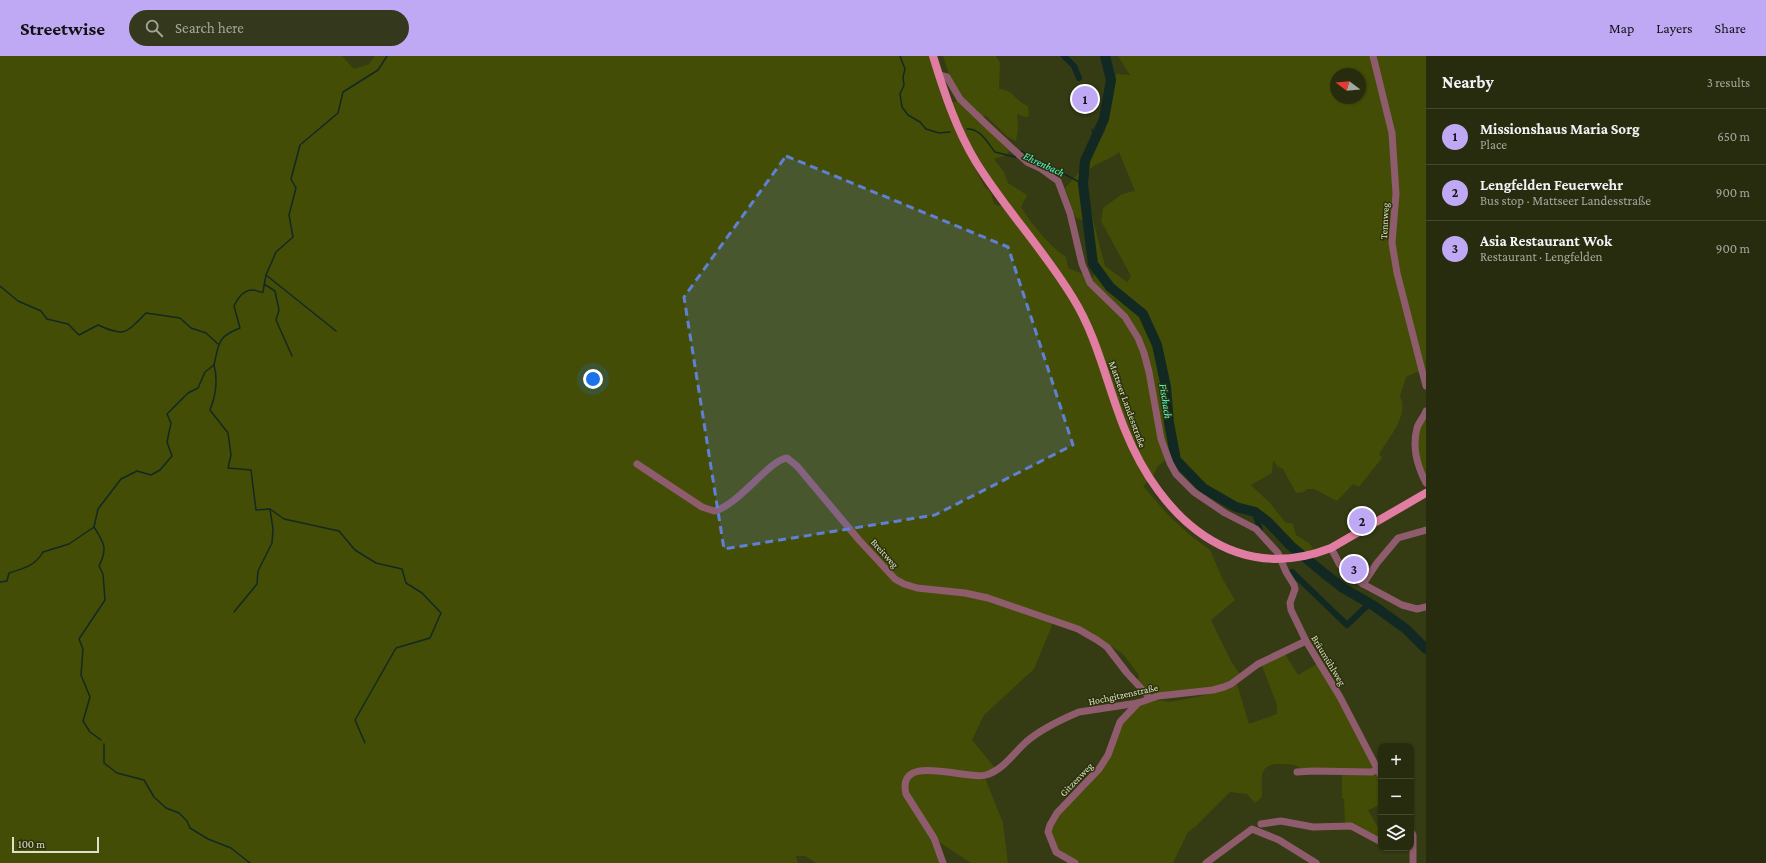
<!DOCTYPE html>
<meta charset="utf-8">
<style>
body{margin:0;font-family:"Crimson Pro",serif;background:#34381c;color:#f1f3f6}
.controls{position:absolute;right:12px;bottom:12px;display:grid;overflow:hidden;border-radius:8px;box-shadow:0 1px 3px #0004}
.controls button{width:36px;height:36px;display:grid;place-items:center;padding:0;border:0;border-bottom:1px solid #44482e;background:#282c0e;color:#f1f3f6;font:20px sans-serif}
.compass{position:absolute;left:1330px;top:12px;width:36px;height:36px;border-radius:50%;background:#282c0e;box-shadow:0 1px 3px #0004;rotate:286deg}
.scale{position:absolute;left:12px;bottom:10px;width:87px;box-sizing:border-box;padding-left:4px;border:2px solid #dce1cb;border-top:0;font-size:11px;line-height:14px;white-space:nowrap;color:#dce1cb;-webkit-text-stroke:3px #2b3108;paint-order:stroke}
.you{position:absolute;left:593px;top:323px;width:14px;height:14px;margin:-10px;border:3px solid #fff;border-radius:50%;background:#1a73e8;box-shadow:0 0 0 6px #1a73e833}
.badge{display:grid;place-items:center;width:26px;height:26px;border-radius:50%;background:#bfa9f4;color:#111;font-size:13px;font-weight:700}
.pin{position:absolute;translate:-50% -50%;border:2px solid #fff;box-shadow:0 1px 4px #0006}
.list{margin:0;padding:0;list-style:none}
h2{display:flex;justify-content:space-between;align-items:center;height:52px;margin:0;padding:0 16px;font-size:17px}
h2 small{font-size:13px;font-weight:400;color:#a5a79e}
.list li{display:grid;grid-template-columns:26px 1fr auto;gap:12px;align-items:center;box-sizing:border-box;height:56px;padding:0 16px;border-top:1px solid #44482e}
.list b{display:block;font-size:15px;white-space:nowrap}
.list p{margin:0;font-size:13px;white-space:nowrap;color:#a5a79e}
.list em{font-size:13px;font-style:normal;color:#a5a79e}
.icon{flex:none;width:22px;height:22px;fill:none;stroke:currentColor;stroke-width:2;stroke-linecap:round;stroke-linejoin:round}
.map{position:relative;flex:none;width:1426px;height:807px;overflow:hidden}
header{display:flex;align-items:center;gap:24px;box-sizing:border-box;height:56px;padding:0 20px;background:#bfa9f4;color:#111}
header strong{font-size:19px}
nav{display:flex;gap:22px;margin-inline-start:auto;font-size:14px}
.search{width:280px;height:36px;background:#34381c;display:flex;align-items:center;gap:10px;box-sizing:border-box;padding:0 14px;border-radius:22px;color:#a5a79e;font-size:15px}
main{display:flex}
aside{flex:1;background:#282c0e}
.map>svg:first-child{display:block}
</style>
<header>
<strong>Streetwise</strong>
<div class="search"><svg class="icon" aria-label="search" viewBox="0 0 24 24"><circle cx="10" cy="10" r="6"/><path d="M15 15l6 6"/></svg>Search here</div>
<nav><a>Map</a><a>Layers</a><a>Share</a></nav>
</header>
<main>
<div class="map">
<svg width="1426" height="807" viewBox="0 0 1426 807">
<rect width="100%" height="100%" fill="#353b13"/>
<!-- green -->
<g fill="#444d05" fill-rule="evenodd">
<path d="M0,0H342L354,13L369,8L375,0H930L941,39L952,68L984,130L991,137L994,148L999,150L1010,147L993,127L972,92L951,47L958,45L943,0H996L1000,7L999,33C1013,33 1016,46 1028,50L1029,60L1025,61L1017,58L1018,72L1016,85L1008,81L985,59L981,67L1010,95L1004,100L994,103L1004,116L1008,127L1027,139L1021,151C1030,166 1051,192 1066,201L1068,212L1093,222L1098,207L1092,167L1076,162L1065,132L1088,106L1105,75L1116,18L1130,19L1118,0H1426V322L1425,317L1417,316L1406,321L1400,340C1410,358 1388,383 1379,398L1382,402L1359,431L1353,428L1337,445L1314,433H1307L1304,436L1296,437L1283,413L1278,411L1273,405L1272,417L1251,429L1270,447L1285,466L1293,468L1296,479L1309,487L1313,492L1307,495L1300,496C1292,488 1265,457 1256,453C1252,450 1246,450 1241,448C1213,436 1196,426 1177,401L1164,405L1157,411L1153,421L1143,430L1169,460L1191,480L1210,494L1223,524L1235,544L1211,564L1231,605L1239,617L1235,625L1227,629L1156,640L1151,638L1137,626L1139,619L1123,598L1088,575L1055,562L1034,613L984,659L972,684L996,713L987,717L920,713L904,730L934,786L942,807H816L805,800H796L798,807H0ZM1336,18H1360V42H1336ZM1119,96L1135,135L1122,138L1103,152L1101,165L1131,220L1127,226L1105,210C1097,179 1087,147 1087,116C1095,106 1109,105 1119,96Z"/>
<path d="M1426,358V422C1418,409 1416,389 1419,373C1420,368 1424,363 1426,358Z"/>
<path d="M1284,596L1298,619L1317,608L1333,634L1381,728V748L1368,754L1381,777V784L1345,769L1344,743L1342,742V713L1300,712C1295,708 1289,708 1282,708C1257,707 1262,722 1262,741L1255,747L1247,738L1230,736L1196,770L1188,776L1173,807H1080L1058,793L1051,779V767L1104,711L1117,674L1134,653L1151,643L1170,646L1202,640L1237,628L1249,668L1277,658V649L1261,607Z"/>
<path d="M921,716L985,722L1003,767L1008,807H971L936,784L909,739L908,728L911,721Z"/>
</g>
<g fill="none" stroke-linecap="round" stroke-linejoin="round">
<!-- stream -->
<g stroke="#122923" stroke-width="1.5">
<path d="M900,0L905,13L903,21L904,29L900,38L902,51L908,59L920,66L926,73L939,77L950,76"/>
<path d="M967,73C980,72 987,86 995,96L1015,101L1017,99"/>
<path d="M1092,73L1095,85"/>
<path d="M1020,97L1021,95L1083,128"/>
<path d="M266,219L336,275"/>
<path d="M264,228L275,235L279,254L276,264L292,300"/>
<path d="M0,230L18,245L41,255L47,263L68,268L79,279L98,269C125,281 125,278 146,257L180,262L191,272L206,277L218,288"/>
<path d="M214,309C218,324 216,339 210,354L228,377L231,399L228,412L251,414L256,454L270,453L284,463L339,475L355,494L376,507L402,513L406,527L422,537L441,557L430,582L396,592L355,664L365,687"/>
<path d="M0,526L7,525L9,517C24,512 35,510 43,496L69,488L94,471"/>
<path d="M234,556L257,528L258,515L272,487L273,473L270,453"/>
<path d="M101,684L90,676L83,665L90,641L81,619L83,593L79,583L105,544L103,518L99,510C108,492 104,487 94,471L98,453L121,423L137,415L151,419L160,414L172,400L167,386L171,367L167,358L188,337L198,332L205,316L214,309C219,287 217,281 240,272L234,250C238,242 243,234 253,234C257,234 259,237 263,236L266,219L276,196L293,181L289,159L296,132L291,123L300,89L338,57L343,36L378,14L387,0"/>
<path d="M104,688V707L117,717L144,724L154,741L166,752L179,757L187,765L190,772L208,783L231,792L250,807"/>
</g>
<!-- canal -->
<g stroke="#122923" stroke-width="6">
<path d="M1064,0L1074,10L1079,22"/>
<path d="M1255,456L1260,474"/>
<path d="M1292,516L1347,569L1370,547"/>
</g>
<!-- river -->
<path stroke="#122923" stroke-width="10" d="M1105,0L1111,24L1104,63L1085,105L1083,128L1093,208L1110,231L1143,258L1157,289L1166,331L1169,367L1176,404L1203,432L1236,451L1255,456L1268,466L1291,490L1325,518L1343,532L1374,550L1406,573L1426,593"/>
<!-- minor -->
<g stroke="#8e5c6d" stroke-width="7">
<path d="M1373,0L1392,77L1396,138L1392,187L1397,217L1426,330"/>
<path d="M939,19L947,21L960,43L988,70L1027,106L1040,112L1058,125L1070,157L1082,208L1090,227L1125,261L1138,282L1144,297L1149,316L1161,383L1170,407L1176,418L1194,436L1225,457L1256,473L1278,497L1286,516L1294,529L1295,533L1290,547L1291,554L1306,585L1340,641L1381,720"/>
<path d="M1426,355C1424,361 1419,366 1417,372C1412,392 1417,409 1426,427"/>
<path d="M637,408L702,451L714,455C738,450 769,404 787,402L797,410L859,484L895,523L904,528L917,532L965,537L988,542L1078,573L1097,584L1107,591L1127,617L1150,642"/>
<path d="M1331,492L1340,509L1363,528L1402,549L1417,553L1426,551"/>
<path d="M1363,528L1377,507L1398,482L1426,474"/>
<path d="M1297,716L1313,715L1372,716L1377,713"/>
<path d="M1261,768L1281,765L1313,771L1351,770L1381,786"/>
<path d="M1411,776L1413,779V807"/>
<path d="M943,807L934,782L906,738C896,695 967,725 986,719C1003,714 1013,698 1026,686C1041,673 1060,664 1079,656L1138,647L1158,640L1213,634L1224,631L1231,628L1258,608L1306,585"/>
<path d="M1075,807L1056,796L1048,776L1050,769L1057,757L1099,713L1108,699L1120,666L1138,647"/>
<path d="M1206,807L1252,773L1279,784L1316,807"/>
</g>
<!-- major -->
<path stroke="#e17da2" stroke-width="8" d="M933,0C944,36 956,73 976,106C1005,153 1044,194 1073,242C1098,282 1107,330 1125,374C1160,461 1233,530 1331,492L1426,437"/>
</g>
<!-- marked area -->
<path fill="#6081d3" fill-opacity="0.2" stroke="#6081d3" stroke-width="3" stroke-dasharray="8 5" stroke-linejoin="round" d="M786,100L1008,191L1073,389L935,459L724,493L684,241Z"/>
<g text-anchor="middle" stroke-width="3" stroke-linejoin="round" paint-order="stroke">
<!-- street labels -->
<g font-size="10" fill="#dce1cb" stroke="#2b3108">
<text transform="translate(1384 165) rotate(-87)" y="4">Tennweg</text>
<text transform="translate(1128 348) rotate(70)" y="4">Mattseer Landesstraße</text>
<text transform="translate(885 497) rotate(48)" y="4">Breitweg</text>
<text transform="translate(1329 604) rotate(59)" y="4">Bräumühlweg</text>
<text transform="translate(1123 638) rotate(-12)" y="4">Hochgitzenstraße</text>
<text transform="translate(1076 723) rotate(-46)" y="4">Gitzenweg</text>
</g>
<!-- water labels -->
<g font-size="11" font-style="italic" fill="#51fddc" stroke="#2b3108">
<text transform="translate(1044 108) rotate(25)" y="4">Ehrenbach</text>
<text transform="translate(1166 345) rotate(81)" y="4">Fischach</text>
</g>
</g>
</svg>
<div class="controls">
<button>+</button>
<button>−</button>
<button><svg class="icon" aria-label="layers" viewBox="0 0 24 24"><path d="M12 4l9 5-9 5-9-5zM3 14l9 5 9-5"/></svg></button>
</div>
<svg class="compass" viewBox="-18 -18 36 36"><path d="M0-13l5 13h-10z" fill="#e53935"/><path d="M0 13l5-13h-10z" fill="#a5a79e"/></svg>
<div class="scale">100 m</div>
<div class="you"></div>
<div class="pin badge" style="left:1085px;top:43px">1</div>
<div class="pin badge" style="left:1362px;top:465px">2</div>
<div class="pin badge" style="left:1354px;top:513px">3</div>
</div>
<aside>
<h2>Nearby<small>3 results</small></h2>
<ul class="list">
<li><span class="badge">1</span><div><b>Missionshaus Maria Sorg</b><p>Place</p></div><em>650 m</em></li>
<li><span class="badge">2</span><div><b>Lengfelden Feuerwehr</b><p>Bus stop · Mattseer Landesstraße</p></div><em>900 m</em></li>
<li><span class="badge">3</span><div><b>Asia Restaurant Wok</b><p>Restaurant · Lengfelden</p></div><em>900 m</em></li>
</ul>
</aside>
</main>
